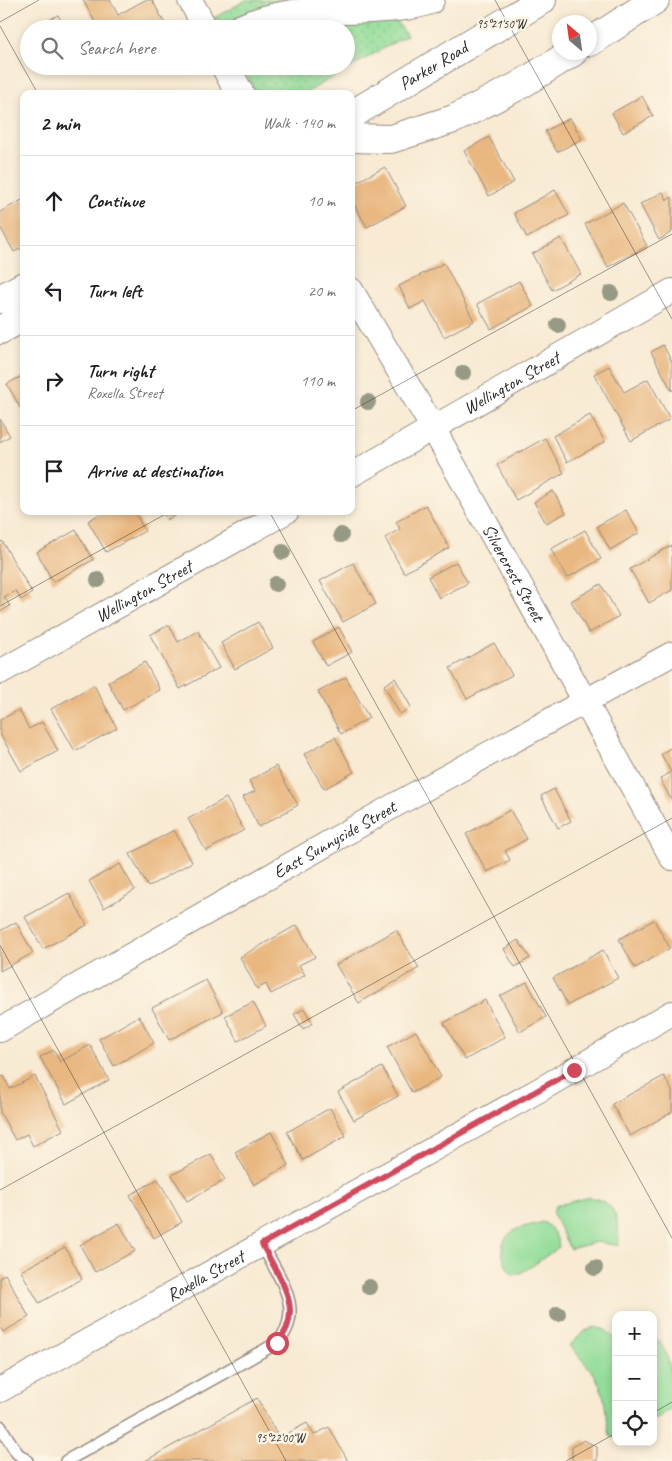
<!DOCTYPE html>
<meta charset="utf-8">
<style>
body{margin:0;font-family:Caveat,sans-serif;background:#f6f6f6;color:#202124}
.controls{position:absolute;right:15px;bottom:15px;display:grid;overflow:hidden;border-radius:10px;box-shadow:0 2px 8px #0003}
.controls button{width:45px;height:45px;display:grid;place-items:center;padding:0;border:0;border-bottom:1px solid #e0e0e0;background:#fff;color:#202124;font:25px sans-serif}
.compass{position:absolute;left:552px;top:15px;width:45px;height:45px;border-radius:50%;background:#fff;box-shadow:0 2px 8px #0003;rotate:331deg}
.stop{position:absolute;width:15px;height:15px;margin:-11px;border:4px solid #d1495b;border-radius:50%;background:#fff}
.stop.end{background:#d1495b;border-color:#fff;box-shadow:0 1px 5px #0008}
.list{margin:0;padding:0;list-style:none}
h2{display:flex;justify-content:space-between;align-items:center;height:65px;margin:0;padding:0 20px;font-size:21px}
h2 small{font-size:16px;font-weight:400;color:#757577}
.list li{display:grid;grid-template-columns:32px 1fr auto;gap:15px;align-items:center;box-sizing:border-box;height:90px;padding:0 20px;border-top:1px solid #e0e0e0}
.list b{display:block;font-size:19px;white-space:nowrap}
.list p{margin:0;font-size:16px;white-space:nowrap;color:#757577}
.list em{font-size:16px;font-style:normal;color:#757577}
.icon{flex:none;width:28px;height:28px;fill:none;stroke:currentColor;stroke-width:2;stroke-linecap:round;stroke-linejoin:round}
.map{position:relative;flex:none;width:672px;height:1461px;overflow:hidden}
.search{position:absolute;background:#fff;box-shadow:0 2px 8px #0003;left:20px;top:20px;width:335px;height:55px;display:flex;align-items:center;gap:12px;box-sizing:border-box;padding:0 18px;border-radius:28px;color:#757577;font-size:19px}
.panel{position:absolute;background:#fff;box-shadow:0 2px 8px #0003;left:20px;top:90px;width:335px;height:425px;border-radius:10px}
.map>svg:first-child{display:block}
</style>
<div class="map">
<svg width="672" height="1461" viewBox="0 0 672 1461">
<defs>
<pattern id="grass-dots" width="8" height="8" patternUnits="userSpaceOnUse" patternTransform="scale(1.25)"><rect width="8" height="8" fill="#92dd99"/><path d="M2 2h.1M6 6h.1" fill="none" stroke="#7ebe84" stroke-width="1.8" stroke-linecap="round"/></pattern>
</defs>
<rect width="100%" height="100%" fill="#fcf5e5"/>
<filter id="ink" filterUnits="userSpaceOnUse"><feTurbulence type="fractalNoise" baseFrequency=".02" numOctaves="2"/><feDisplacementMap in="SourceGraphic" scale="10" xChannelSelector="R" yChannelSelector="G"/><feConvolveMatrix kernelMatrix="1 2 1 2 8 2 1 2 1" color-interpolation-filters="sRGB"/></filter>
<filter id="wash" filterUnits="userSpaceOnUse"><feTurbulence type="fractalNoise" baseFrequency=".0096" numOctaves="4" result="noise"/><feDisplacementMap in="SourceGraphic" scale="20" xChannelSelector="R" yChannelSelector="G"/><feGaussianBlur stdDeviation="1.12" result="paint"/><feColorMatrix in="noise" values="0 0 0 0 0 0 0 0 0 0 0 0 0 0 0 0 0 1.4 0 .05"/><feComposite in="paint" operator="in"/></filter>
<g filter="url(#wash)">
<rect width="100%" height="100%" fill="#f8ead3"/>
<!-- grass -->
<g fill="url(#grass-dots)" stroke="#5e8462">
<path d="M246,0H323L266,4L228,22L212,19Z"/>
<path d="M393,17L407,35L304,94H257L242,66H346V29H261Z"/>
</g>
<!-- park -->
<g fill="#92dd99" stroke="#5e8462">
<path d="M589,1197C618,1202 618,1220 619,1246L597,1242L570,1249L553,1214L555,1206Z"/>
<path d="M543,1222C551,1226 558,1237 559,1247C549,1253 523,1275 513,1275C501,1262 496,1241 515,1230C523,1226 534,1225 543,1222Z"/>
<path d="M594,1327L606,1330L616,1340V1439L610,1436L603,1393L595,1375L570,1345L585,1331Z"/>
<path d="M653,1337C672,1346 672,1386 672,1407L662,1416L653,1419Z"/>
</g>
<g id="blocks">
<!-- building -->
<g fill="#e9b881">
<path d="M83,0H110L118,15L145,0H152L168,29H99Z"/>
<path d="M58,15L65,29H33Z"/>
<path d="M642,96L653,116L623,133L612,113Z"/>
<path d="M570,118L582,139L557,152L545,131Z"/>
<path d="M489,137L514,182L489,196L464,151Z"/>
<path d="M385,167L406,206L367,227L351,199V185Z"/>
<path d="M555,190L569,215L527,238L514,213Z"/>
<path d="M663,192L667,200L672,197V232L659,240L640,204Z"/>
<path d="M24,199V247L14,252L0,227V212Z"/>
<path d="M623,203L647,246L608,267L585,224Z"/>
<path d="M561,238L581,274L552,290L532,254Z"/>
<path d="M444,263L474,321L444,337L425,301L410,309L399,286Z"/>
<path d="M519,281L533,306L491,329L477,304Z"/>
<path d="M663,345L672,362V391L651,352Z"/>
<path d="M609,366L624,392L648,379L670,419L631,441L594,374Z"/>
<path d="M24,375V408L21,409L7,384Z"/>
<path d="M590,415L605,442L567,462L553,436Z"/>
<path d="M0,419L10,436L0,442Z"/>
<path d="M545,438L564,473L516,500L497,465Z"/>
<path d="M553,491L566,513L546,523L534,502Z"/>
<path d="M426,505L449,548L404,573L385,538L400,529L396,522Z"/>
<path d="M626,510L639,533L610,550L597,526Z"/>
<path d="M105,511H134L145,531L106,552L88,521Z"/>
<path d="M162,511H183L167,520Z"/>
<path d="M76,530L93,560L53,582L37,552Z"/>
<path d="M585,530L601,559L567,578L551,549Z"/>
<path d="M2,541L32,593L21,600L16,591L4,597L10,606L0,612V542Z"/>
<path d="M672,545V590L649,603L630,569Z"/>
<path d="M456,562L468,583L439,598L428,577Z"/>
<path d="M353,563L376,604L343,622L320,581Z"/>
<path d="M601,584L619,616L589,633L571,601Z"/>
<path d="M258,622L273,648L235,669L221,643Z"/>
<path d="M169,625L178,642L198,631L219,668L180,689L150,635Z"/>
<path d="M339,627L352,652L326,666L313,642Z"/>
<path d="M494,643L512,675L467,699L450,668Z"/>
<path d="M145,662L160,690L123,710L108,682Z"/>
<path d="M346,677L369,718L341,734L318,692Z"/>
<path d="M395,678L411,707L400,714L384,685Z"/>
<path d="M94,685L117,728L75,751L51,709Z"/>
<path d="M19,710L29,729L42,722L58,751L21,771L0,734V720Z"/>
<path d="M335,737L354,772L324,789L304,754Z"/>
<path d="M672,747V801L660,779L671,772L661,754Z"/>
<path d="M276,766L298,805L259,827L243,797L255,791L249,781Z"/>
<path d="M554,789L571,821L558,828L541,796Z"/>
<path d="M226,798L244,830L206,851L188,819Z"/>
<path d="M510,810L527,839L505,851L510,860L487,872L466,834Z"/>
<path d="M174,830L192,862L148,887L130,854Z"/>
<path d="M120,864L135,890L104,908L89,881Z"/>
<path d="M69,893L87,925L43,949L25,917Z"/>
<path d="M654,920L670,948L635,968L619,939Z"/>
<path d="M16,922L33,953L0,971V931Z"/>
<path d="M297,925L315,957L299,965L305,975L271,994L266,984L257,989L240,957Z"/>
<path d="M396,930L419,968L359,1003L336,965Z"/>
<path d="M518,940L530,958L515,967L504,949Z"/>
<path d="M603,950L618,978L568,1005L553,978Z"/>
<path d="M206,980L223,1012L169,1040L152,1008Z"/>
<path d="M527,982L546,1017L520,1032L500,996Z"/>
<path d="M485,1000L505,1037L465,1060L444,1023Z"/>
<path d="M253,1002L266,1026L238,1041L225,1016Z"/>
<path d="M304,1009L313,1023L303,1029L294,1014Z"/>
<path d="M139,1016L154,1043L114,1066L99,1039Z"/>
<path d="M416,1031L441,1077L412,1093L387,1047Z"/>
<path d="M90,1045L109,1080L66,1104L40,1057L54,1050L60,1062Z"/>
<path d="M382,1067L398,1096L354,1120L338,1092Z"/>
<path d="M4,1076L10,1089L35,1076L63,1130L33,1146L27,1134L15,1140L0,1112V1078Z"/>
<path d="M664,1076L672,1091V1112L630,1136L612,1104Z"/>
<path d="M330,1108L346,1136L303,1160L287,1132Z"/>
<path d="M271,1132L289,1165L254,1185L235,1152Z"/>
<path d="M211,1154L225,1180L187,1201L172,1175Z"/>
<path d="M158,1179L182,1222L154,1238L130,1195Z"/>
<path d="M119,1223L135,1251L95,1272L80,1245Z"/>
<path d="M65,1247L82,1279L39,1303L21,1271Z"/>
<path d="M5,1274L29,1317L3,1332L0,1327V1277Z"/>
<path d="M257,1398L279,1438L307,1423L314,1435L329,1427L348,1461H145Z"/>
<path d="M584,1440L597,1447V1461H572V1447Z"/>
</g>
</g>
</g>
<g filter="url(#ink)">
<use href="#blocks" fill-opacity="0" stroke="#928a7f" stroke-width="1"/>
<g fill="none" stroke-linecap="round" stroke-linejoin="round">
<!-- lane casing -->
<g stroke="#928a7f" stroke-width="14">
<g id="lane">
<path d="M0,1426L17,1453L27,1461"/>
<path d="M66,1461L277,1343C307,1310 278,1277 262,1244"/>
</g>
</g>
<!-- street casing -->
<g stroke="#928a7f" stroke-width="26">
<g id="street">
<path d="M190,0L206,29"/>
<path id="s1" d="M351,290L433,428L672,858"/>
<path id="s2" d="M351,475L672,291"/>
<path id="s3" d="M0,672L287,511"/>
<path id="s4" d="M0,1030L395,805L672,654"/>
<path id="s5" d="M0,1390L541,1089L672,1013"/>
</g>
</g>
<!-- secondary casing -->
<g stroke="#928a7f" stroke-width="30">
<g id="secondary">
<path d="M240,29C282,10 325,11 369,9C389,8 411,7 430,0"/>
<path d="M590,42L655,0"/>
<path d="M225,66L240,94"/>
<path id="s6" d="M351,115L542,0"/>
<path d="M351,138L391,139L454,119L520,85L573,52"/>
<path d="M0,299L24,286"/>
<path d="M0,330L24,317"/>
</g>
</g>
<!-- lane -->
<use href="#lane" stroke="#fff" stroke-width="11"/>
<!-- street -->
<use href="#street" stroke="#fff" stroke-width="24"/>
<!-- secondary -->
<use href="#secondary" stroke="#fff" stroke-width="28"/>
</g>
<!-- trees -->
<g fill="#969a85">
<circle cx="611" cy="293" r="8"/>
<circle cx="558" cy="325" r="8"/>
<circle cx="463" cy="373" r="8"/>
<circle cx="368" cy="402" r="8"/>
<circle cx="341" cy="535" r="8"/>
<circle cx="283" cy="552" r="8"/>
<circle cx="98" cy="580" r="8"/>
<circle cx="276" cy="584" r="8"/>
<circle cx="595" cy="1268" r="8"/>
<circle cx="369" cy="1287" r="8"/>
<circle cx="558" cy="1314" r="8"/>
</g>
</g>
<g fill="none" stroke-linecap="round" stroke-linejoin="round" filter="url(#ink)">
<!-- route -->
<path stroke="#d1495b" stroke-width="6" d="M277,1343C307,1310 278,1277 262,1244L574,1070"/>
</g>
<!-- ticks -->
<path fill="none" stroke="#2b2b2b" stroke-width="1" stroke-opacity="0.45" d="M495,0L672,319M0,22L39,0M0,26L38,94M351,411L672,234M269,511L672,1238M0,606L171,511M0,945L286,1461M0,1190L672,818M653,1413L672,1402M566,1461L616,1433"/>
<g text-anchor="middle" stroke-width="5" stroke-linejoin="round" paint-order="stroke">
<!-- street labels -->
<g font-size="18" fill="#2b2b2b" stroke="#fcf5e5">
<text dy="6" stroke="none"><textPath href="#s6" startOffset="96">Parker Road</textPath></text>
<text dy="6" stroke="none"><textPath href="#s2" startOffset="185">Wellington Street</textPath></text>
<text dy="6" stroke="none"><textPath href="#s1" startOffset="326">Silvercrest Street</textPath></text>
<text dy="6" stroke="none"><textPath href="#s3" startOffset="165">Wellington Street</textPath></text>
<text dy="6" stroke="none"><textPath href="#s4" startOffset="385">East Sunnyside Street</textPath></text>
<text dy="6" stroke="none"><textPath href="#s5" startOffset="235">Roxella Street</textPath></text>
</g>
</g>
<g font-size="12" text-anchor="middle" fill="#2b2b2b" stroke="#fcf5e5" stroke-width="5" stroke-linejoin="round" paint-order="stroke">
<text x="501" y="28">95°21'50"W</text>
<text x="280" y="1442">95°22'00"W</text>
</g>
</svg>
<div class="controls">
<button>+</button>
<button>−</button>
<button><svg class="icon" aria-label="locate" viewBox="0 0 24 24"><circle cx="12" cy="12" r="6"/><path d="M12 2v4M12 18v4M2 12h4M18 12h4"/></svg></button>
</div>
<svg class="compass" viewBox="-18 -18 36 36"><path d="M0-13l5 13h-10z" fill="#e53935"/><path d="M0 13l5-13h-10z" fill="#757577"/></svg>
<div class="stop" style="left:277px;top:1343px"></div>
<div class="stop end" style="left:574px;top:1070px"></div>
<div class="search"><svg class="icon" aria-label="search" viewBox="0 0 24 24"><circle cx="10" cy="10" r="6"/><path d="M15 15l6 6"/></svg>Search here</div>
<section class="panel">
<h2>2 min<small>Walk · 140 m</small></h2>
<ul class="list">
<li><svg class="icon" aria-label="ahead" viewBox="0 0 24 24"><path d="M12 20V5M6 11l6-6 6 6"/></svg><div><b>Continue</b></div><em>10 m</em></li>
<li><svg class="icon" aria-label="left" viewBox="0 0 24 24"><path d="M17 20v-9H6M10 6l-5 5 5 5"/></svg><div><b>Turn left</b></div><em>20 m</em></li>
<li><svg class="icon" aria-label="right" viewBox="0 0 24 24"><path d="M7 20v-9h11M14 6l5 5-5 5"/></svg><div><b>Turn right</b><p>Roxella Street</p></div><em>110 m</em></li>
<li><svg class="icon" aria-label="arrive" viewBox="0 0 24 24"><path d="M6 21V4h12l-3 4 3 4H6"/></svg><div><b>Arrive at destination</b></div></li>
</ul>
</section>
</div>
